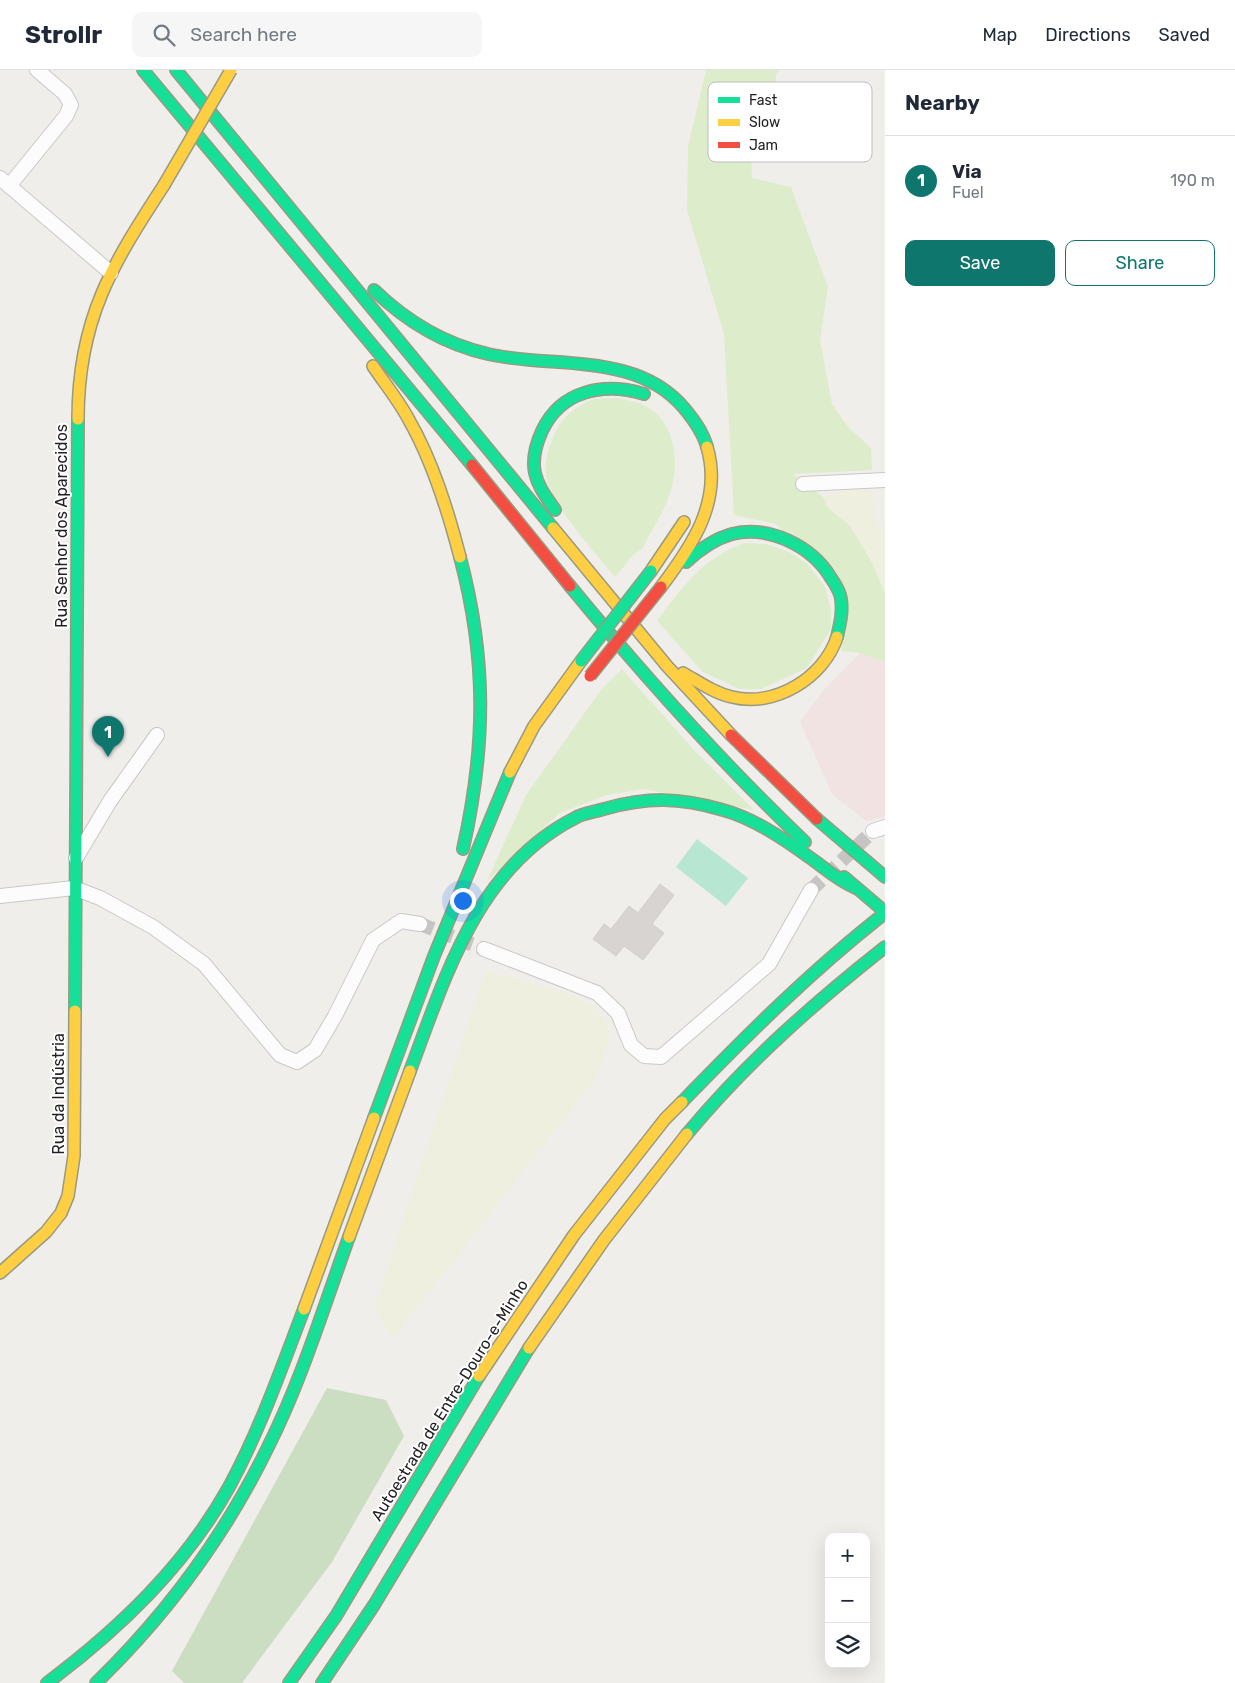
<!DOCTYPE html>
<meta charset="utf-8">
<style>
body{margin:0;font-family:Rubik,sans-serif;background:#f6f6f7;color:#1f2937}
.controls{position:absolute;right:15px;bottom:15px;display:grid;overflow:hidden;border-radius:10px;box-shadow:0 5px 20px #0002}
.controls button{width:45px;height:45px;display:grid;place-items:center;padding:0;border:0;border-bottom:1px solid #e0e1e3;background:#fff;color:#1f2937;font:25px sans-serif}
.you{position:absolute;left:462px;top:830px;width:18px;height:18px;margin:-12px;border:4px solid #fff;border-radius:50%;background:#1a73e8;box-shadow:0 0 0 8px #1a73e833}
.badge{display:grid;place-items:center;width:32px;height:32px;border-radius:50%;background:#0f766e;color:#fff;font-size:16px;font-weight:700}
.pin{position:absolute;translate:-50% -41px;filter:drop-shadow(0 1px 2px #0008)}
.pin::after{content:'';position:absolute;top:26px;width:18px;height:15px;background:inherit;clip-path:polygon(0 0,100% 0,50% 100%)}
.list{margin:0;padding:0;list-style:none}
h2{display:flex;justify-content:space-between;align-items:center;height:65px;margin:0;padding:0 20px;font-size:21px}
h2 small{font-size:16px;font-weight:400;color:#747a83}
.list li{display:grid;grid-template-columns:32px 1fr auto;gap:15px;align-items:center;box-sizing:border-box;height:90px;padding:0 20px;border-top:1px solid #e0e1e3}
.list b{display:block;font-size:19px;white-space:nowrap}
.list p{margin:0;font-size:16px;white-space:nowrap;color:#747a83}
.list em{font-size:16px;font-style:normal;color:#747a83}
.actions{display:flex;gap:10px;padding:15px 20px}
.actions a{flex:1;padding:11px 0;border:1px solid #0f766e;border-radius:10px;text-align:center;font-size:18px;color:#0f766e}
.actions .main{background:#0f766e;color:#fff}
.icon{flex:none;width:28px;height:28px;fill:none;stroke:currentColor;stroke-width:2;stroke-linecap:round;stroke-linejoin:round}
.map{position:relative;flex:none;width:885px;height:1613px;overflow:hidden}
header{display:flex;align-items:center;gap:30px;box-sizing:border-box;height:70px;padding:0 25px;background:#fff;border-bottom:1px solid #e0e1e3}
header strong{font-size:24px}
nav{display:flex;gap:28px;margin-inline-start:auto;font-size:18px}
.search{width:350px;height:45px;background:#f6f6f7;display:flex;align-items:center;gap:12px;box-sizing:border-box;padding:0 18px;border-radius:10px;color:#747a83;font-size:19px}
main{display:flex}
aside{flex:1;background:#fff}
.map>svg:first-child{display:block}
</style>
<header>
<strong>Strollr</strong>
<div class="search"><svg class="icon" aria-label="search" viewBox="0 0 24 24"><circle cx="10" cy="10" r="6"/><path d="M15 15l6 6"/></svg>Search here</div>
<nav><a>Map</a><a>Directions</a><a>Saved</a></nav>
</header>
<main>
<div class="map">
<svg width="885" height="1613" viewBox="0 0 885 1613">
<rect width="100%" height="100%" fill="#f0eeeb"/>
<!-- commercial -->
<path fill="#f1e3e1" d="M860,583L885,592V747L866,751L832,724L800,652L823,621Z"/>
<!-- farmland -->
<g fill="#efefdf">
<path d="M849,419L872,420L877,459L885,455V524L873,495L848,454L828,438L823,427Z"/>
<path d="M485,901L567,923L590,936L606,951L608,974L597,1007L393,1269L374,1239Z"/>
</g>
<!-- grass -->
<g fill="#ddeccb">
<path d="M706,0H779L776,5V34L749,45L752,108L791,117L828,217L820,270L832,334L848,357L871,378L872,400L793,404L823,427L828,438L848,454L859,470L873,495L885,524V592L860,583L841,581L847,531L776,454L734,445L724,264L687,140L688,76Z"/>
<path d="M618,328C625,330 634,331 641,334C673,346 680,387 672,416C667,438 652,459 642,479L634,484L615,507C595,482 556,441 547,411C542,394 550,374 557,359C563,347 581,332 595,329C602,328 611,328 618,328Z"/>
<path d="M745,473L766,474L789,482L808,494L825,517L831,540V559L807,598L761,619H739L703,602L657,551C682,517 704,487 745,473Z"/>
<path d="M622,599L695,681L754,740L644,719L607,725L560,743L487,811L526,725L601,620Z"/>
</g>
<!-- forest -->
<path fill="#cbdec1" d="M327,1318L386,1330L404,1366L332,1492L242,1613H184L172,1601Z"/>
<!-- pitch -->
<path fill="#b7e6d2" d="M697,769L748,808L726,836L676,797Z"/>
<!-- building -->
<path fill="#d7d4d2" stroke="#d3d0cc" d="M660,814L674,825L652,854L664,863L643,890L624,876L616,886L593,869L604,854L611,859L629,836L638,843Z"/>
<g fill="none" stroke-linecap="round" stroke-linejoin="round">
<!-- street-tunnel -->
<g stroke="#c7c5c3" stroke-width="14" stroke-dasharray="14 7" stroke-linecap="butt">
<path d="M811,820L873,761"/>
<path d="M420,854L484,879"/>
</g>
<!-- street casing -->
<g stroke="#c9c8c7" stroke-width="16">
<g id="street">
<path d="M0,108L111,203"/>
<path d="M9,116L66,46L71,35L65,24L37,0"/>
<path d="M803,414L885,410"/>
<path d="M873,761L885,757"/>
<path d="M76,788L110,731L157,665"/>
<path d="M0,826L74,818L100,828L153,857L204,894L280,985L297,992L315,980L335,946L373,870L401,851L420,854"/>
<path d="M484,879L597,923L618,943L631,975L644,986L661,987L769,894L811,820"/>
</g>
</g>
<!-- fast casing -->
<g stroke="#999a82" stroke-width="14">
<g id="fast">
<path d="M143,0L472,395"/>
<path d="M176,0L553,458"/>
<path d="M374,220C406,251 444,274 488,284C553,299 636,281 684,338C694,350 703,362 707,377"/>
<path d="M555,440C547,428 538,417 535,403C532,389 536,374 542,361C561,320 604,312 644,324"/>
<path d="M460,487C487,589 486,676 463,779"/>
<path d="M686,492C699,480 714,469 732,464C769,455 812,476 831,508C835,514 840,521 841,529C843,542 840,554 837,567"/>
<path d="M570,516C644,606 721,692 805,772"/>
<path d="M817,749L885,807"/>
<path d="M844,807L885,842"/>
<path d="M75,941L78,349"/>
<path d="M410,1001C446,905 477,798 575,748C583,743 595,742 604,739C647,727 679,727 723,740C753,748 784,769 809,787C825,798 837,810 856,818"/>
<path d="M682,1032C746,966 812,900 885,843"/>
<path d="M374,1048L434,886L510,702"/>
<path d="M687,1064C746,993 813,934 885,877"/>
<path d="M47,1613C119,1559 185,1496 229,1417C260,1360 281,1299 304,1239"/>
<path d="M96,1613C167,1544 226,1464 269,1375C302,1309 324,1236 349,1167"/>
<path d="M289,1613L336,1546L479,1306"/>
<path d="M322,1613L374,1535L529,1278"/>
</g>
</g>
<!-- slow casing -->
<g stroke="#999a82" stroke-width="14">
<g id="slow">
<path d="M373,296C385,314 399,331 409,350C433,392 448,441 460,487"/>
<path d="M78,349C78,249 112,195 164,115"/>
<path d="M553,458L667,596L731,665"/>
<path d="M651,501L684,452"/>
<path d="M661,517C692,476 723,431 707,377"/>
<path d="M683,603C699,612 714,623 732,627C774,638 824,608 837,567"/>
<path d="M510,702L534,656L581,591"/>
<path d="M349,1167L410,1001"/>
<path d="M0,1203L46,1162L61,1143L68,1126L74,1086L75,941"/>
<path d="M304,1239L374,1048"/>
<path d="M529,1278L604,1170L687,1064"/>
<path d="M479,1306L574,1165L665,1049L682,1032"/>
</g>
</g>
<!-- jam casing -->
<g stroke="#999a82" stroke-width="14">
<g id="jam">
<path d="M472,395L570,516"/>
<path d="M731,665L817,749"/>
</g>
</g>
<!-- street -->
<use href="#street" stroke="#fdfcfc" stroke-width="14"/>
<!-- fast -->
<use href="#fast" stroke="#16e098" stroke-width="11"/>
<!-- slow -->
<use href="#slow" stroke="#ffcf43" stroke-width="11"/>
<!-- jam -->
<use href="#jam" stroke="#f24e42" stroke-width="11"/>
<!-- fast-bridge casing -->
<g stroke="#999a82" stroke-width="14" stroke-linecap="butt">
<path id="fast-bridge" d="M581,591L651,501"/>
</g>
<!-- slow-bridge casing -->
<g stroke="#999a82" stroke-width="14" stroke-linecap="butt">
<path id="slow-bridge" d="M164,115L231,0"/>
</g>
<!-- jam-bridge casing -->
<g stroke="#999a82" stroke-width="14" stroke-linecap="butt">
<path id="jam-bridge" d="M590,606L661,517"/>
</g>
<!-- fast-bridge -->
<use href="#fast-bridge" stroke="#16e098" stroke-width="11"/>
<!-- slow-bridge -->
<use href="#slow-bridge" stroke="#ffcf43" stroke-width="11"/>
<!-- jam-bridge -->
<use href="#jam-bridge" stroke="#f24e42" stroke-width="11"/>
</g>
<g text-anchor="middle" stroke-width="4" stroke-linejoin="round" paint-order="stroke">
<!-- street labels -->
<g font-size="16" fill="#222" stroke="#fff">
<text transform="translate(61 456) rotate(-90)" y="6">Rua Senhor dos Aparecidos</text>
<text transform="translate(58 1024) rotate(-90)" y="6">Rua da Indústria</text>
<text transform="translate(449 1330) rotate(-58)" y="6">Autoestrada de Entre-Douro-e-Minho</text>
</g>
</g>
<!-- legend -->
<rect x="708" y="12" width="164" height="80" rx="8" fill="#fff" stroke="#bdbdbd" stroke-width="1"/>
<rect x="718" y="27" width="22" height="6" fill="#16e098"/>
<rect x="718" y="49" width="22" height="7" fill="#ffcf43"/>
<rect x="718" y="72" width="22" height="6" fill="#f24e42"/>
<g font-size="14" fill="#222">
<text x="749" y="35">Fast</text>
<text x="749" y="57">Slow</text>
<text x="749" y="80">Jam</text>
</g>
</svg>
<div class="controls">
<button>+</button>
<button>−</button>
<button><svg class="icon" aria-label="layers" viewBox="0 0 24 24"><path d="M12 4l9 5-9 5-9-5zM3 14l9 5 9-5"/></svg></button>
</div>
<div class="you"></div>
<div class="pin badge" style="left:108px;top:687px">1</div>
</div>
<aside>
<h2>Nearby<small></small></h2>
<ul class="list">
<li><span class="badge">1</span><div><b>Via</b><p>Fuel</p></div><em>190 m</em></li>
</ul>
<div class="actions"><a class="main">Save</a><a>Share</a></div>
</aside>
</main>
